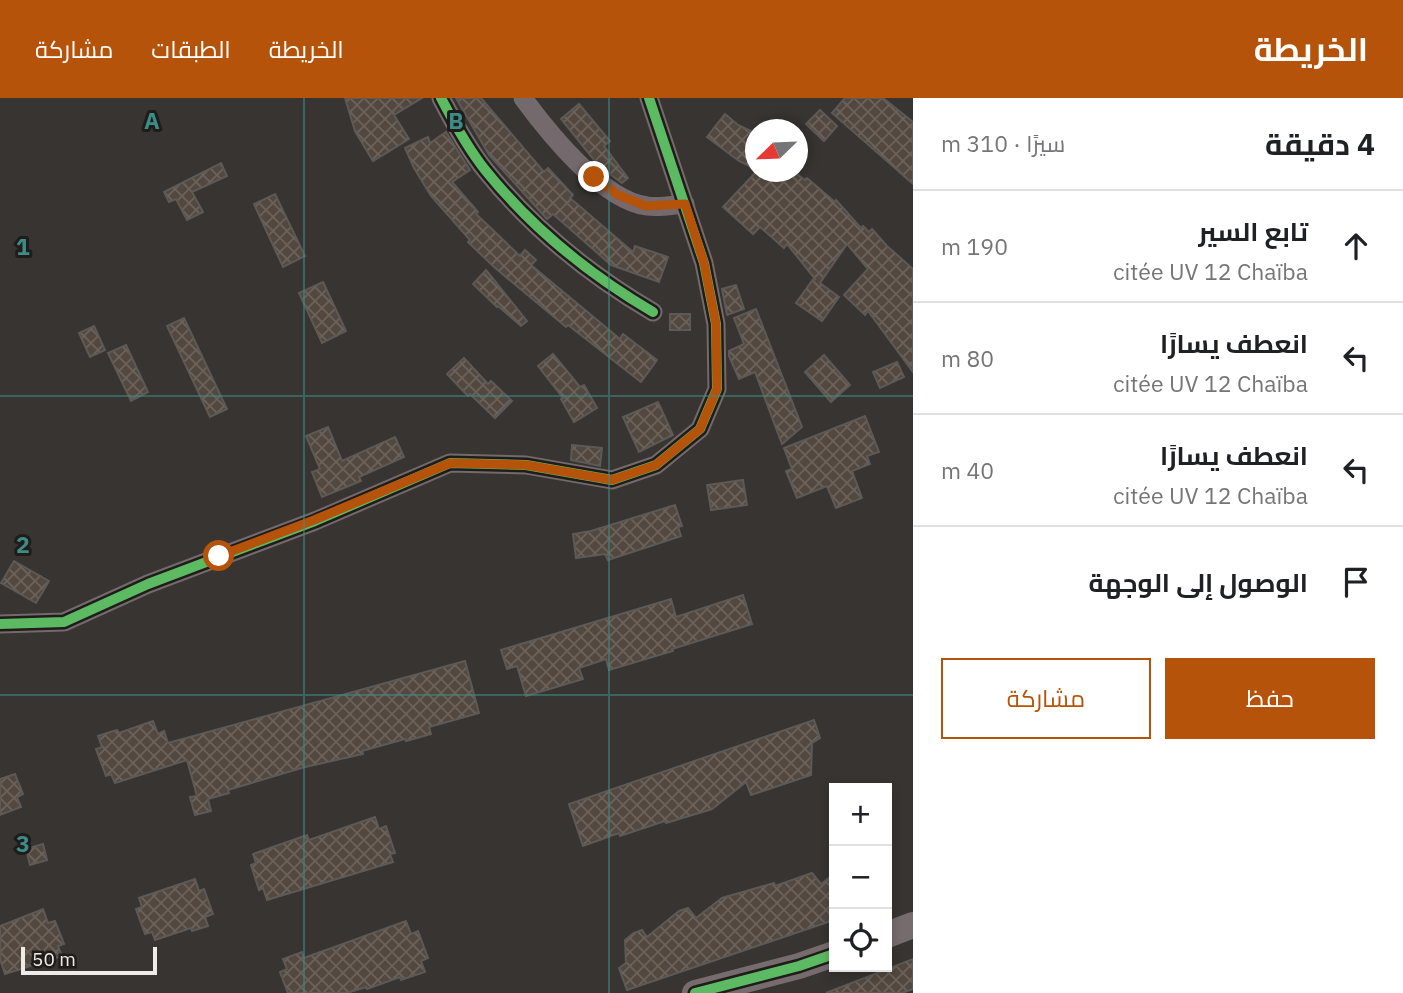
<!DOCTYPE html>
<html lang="ar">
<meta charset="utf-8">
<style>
body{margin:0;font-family:"IBM Plex Sans",Cairo,sans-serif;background:#f2f2f2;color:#202124;direction:rtl}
.controls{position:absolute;right:21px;bottom:21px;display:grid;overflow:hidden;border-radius:0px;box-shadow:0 4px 10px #0003}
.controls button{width:63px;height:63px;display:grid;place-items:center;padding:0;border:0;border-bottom:2px solid #e0e0e0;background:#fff;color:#202124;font:35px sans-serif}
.compass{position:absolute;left:745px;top:21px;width:63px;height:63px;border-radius:50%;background:#fff;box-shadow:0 4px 10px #0003;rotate:247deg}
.scale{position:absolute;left:21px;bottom:18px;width:136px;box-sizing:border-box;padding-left:7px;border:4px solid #efebe7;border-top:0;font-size:19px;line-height:24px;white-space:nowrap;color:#efebe7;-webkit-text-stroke:5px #1f1c1a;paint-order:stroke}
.stop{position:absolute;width:21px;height:21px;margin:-16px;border:5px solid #b45309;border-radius:50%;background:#fff}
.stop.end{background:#b45309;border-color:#fff;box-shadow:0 2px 7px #0008}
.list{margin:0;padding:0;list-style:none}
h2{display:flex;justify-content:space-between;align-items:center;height:91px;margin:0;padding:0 28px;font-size:30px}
h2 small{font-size:23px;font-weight:400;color:#757577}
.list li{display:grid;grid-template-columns:46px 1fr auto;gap:21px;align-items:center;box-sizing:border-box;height:112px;padding:0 28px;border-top:2px solid #e0e0e0}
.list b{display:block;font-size:26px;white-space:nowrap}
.list p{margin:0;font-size:23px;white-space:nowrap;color:#757577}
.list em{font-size:23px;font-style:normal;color:#757577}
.actions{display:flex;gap:14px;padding:21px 28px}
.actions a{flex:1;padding:16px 0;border:2px solid #b45309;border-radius:0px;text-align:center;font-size:24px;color:#b45309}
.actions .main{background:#b45309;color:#fff}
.icon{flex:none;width:38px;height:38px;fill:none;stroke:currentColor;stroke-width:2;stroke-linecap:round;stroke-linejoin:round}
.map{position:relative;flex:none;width:913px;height:895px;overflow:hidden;direction:ltr}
header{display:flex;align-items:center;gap:42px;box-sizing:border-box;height:98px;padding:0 35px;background:#b45309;color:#fff}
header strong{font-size:33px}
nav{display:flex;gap:38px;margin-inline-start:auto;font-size:24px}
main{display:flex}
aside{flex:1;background:#fff}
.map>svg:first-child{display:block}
</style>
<header>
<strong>الخريطة</strong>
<nav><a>الخريطة</a><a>الطبقات</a><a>مشاركة</a></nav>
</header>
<main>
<aside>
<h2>4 دقيقة<small>سيرًا · 310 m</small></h2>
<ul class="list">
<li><svg class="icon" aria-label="ahead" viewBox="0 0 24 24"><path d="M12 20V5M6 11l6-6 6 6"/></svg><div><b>تابع السير</b><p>citée UV 12 Chaïba</p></div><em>190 m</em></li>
<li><svg class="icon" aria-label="left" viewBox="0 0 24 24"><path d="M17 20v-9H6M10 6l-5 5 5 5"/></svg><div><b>انعطف يسارًا</b><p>citée UV 12 Chaïba</p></div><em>80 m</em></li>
<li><svg class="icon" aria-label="left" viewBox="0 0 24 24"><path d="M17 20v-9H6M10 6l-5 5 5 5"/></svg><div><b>انعطف يسارًا</b><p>citée UV 12 Chaïba</p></div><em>40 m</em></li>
<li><svg class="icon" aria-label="arrive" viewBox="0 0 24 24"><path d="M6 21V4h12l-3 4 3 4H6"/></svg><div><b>الوصول إلى الوجهة</b></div></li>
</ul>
<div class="actions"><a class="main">حفظ</a><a>مشاركة</a></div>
</aside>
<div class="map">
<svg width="913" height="895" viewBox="0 0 913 895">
<defs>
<pattern id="building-cross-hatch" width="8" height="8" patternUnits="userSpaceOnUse" patternTransform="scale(1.75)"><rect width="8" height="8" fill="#52483f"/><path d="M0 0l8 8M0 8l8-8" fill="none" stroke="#6b635b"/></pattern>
</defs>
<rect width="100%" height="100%" fill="#383431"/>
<!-- building -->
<g fill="url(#building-cross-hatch)" stroke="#5c5956" stroke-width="2">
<path d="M345,0H422L394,17L409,41L373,63L355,33Z"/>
<path d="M456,0H481L544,74L548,70L573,97L570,100L633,154L635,148L668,159L659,184L611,167L553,116L547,121L489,57Z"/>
<path d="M845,0H883L913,24V86L832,15Z"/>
<path d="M579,6L610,43L604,48L628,80L622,85L599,68L561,21Z"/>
<path d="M820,12L837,28L824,43L806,26Z"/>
<path d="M725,16L738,27L755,35V71L739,63L707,39Z"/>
<path d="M446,34L470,72L452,84L478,114L476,116L520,158L525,152L536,162L531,167L620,241L623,236L657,262L641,284L568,227L566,229L494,169L468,144L470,142L431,98L414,70L405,50L428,39L430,45Z"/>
<path d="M221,65L227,78L192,94L203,114L187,122L176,101L169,104L164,94Z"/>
<path d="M756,74H794L805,82L807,80L835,104L836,102L861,130L863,128L869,134L872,131L887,148L913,171V274L868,213L865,217L844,197L868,171L847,146L820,185L839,199L822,223L796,205L814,180L816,182L787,146L784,150L760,129L753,136L723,109Z"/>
<path d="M275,96L305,158L283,169L254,106Z"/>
<path d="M486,172L527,223L521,228L498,208L497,209L473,186Z"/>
<path d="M323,184L346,233L322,245L299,195Z"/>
<path d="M736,187L744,211L727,217L722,191Z"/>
<path d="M756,211L802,329L782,346L755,274L739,281L729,258V253L744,246L734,220Z"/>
<rect x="670" y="216" width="20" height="16"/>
<path d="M184,220L227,311L210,319L167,228Z"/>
<path d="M94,228L105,252L90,259L79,235Z"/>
<path d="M126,247L148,294L131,303L108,255Z"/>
<path d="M553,256L580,289L584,287L597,310L574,324L561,301L563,300L538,268Z"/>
<path d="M824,257L850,287L831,304L805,274Z"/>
<path d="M464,260L488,286L491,283L512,303L495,320L470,296L468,298L447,276Z"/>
<path d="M897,264L904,279L880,290L873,274Z"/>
<path d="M658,304L673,337L639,354L623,319Z"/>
<path d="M865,318L879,354L867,358L870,366L852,373L862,400L836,410L827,388L797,400L786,373L792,371L784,350Z"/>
<path d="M328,329L342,363L395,339L404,359L359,379L361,383L322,399L312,374L320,371L306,338Z"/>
<path d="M572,347L602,350L600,368L571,362Z"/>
<path d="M743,382L747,407L711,412L707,387Z"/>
<path d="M675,407L682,428L678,429L681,438L608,462L605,456L576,460L573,436L591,433Z"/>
<path d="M14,463L49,483L36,505L1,485Z"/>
<path d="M743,497L752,526L672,551L673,553L609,572L606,561L579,570L583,581L526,598L517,568L507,571L501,552L671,501L676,519Z"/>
<path d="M465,563L479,615L429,629L431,636L406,643L405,641L362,653L363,656L305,669L228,692L229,695L208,701L211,713L195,717L190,699L197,698L187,662L115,685L111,676L106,678L96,651L102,649L98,638L117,632L119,635L153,623L158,636L164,633L168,645Z"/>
<path d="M814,622L820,640L812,645L811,677L751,697L746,684L712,711L666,725L665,723L620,738L619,735L583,748L569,706Z"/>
<path d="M15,676L23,696L17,699L21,709L0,717V681Z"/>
<path d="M375,719L379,731L386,728L395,755L390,756L393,764L267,802L263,790L259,792L251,767L256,765L253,756L307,737L309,742Z"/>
<path d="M43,746L47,762L30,767L26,751Z"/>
<path d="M812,775L821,786L834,776V822L627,892L619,870L626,865L625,842L634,835L642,832L647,839L679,813L688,810L696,820L722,800L774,785L775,788Z"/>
<path d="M195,781L199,793L204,791L213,816L205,819L208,828L192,833L191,830L155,842L152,834L145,836L136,811L142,809L139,800Z"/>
<path d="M43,811L48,825L55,823L64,846L58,848L62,858L5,876L0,861V828Z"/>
<path d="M406,823L411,836L418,833L428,860L421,863L425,874L401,882L400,879L367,891L366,889L347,895H288L280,874L287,871L283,861L302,854L304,860Z"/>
<path d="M913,861V891L902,895H826Z"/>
</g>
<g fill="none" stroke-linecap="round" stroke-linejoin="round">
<!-- street -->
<g stroke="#74696c" stroke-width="19">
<path d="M441,0C454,25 468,51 486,73C532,130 590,177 653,214"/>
<path d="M523,0C548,34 603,103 647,108C659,110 673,107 685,106"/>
<path d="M0,526L64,524L148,486L315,423L450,365L526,367L612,382L656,367L700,331L717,291L716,226L704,165L649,0"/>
</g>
<!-- secondary -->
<g stroke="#766b6d" stroke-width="26">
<path d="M887,837L913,827"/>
<path d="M695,895L799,868L834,856"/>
</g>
<!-- cycleway casing -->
<g stroke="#1f1c1a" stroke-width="15">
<g id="cycleway">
<path d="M441,0C454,25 468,51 486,73C532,130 590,177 653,214"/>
<path d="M0,526L64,524L148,486L315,423L450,365L526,367L612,382L656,367L700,331L717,291L716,226L704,165L649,0"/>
<path d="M695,895L799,868L834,856"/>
</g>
</g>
<!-- cycleway -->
<use href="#cycleway" stroke="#5cba63" stroke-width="10"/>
</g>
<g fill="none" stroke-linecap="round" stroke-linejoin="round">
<!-- route -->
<path stroke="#b45309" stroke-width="9" d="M219,458L314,422L450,365L526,367L612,382L656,367L700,331L717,291L716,226L704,165L685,106L646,108L618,97L594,79"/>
</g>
<!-- grid -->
<path fill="none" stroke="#3c8d86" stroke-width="2" stroke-opacity="0.55" d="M304,0V895M609,0V895M0,298H913M0,597H913"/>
<g font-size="23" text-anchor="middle" font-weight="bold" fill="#3c8d86" stroke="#1f1c1a" stroke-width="6" stroke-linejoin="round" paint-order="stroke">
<text x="152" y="31">A</text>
<text x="456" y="31">B</text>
<text x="23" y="157">1</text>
<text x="23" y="455">2</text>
<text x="23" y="754">3</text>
</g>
</svg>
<div class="controls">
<button>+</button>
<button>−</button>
<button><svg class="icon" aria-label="locate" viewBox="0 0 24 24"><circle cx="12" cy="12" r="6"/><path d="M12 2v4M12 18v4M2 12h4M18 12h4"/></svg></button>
</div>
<svg class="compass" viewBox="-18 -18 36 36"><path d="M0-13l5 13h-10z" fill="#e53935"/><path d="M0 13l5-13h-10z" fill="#757577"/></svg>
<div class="scale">50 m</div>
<div class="stop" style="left:219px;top:458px"></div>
<div class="stop end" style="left:594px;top:79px"></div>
</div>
</main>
